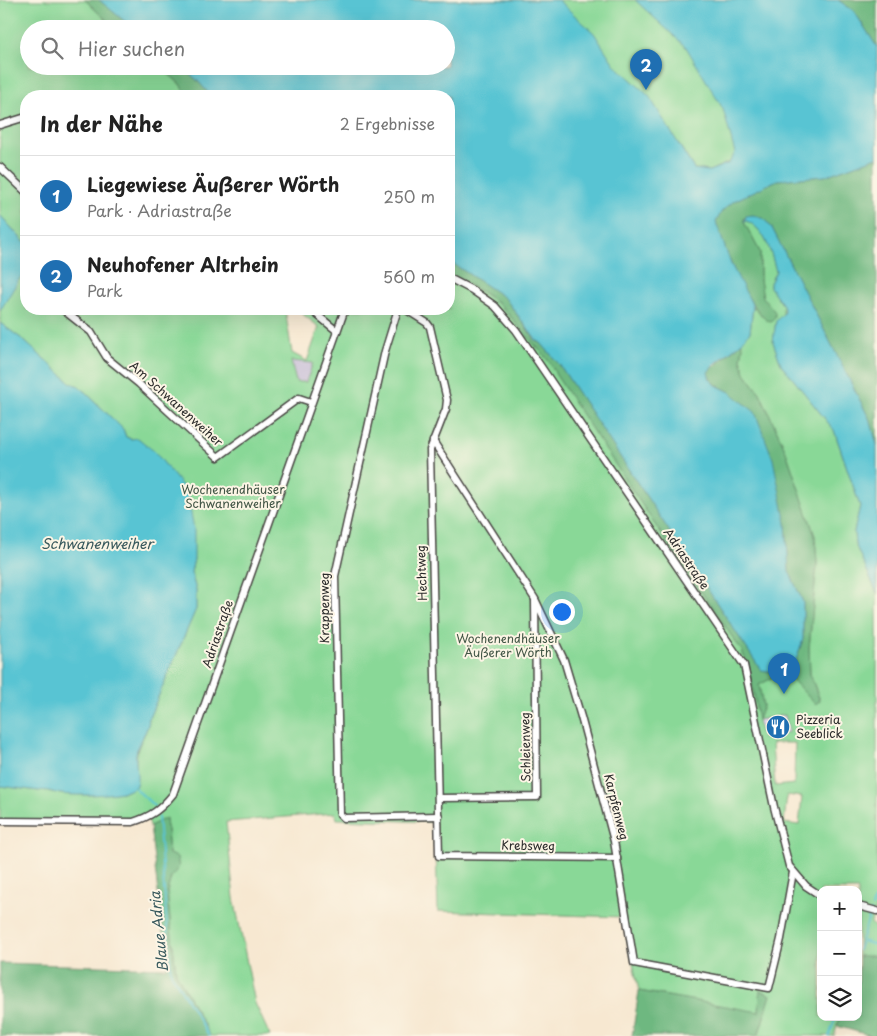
<!DOCTYPE html>
<html lang="de">
<meta charset="utf-8">
<style>
body{margin:0;font-family:"Playpen Sans",sans-serif;background:#f2f2f2;color:#222}
.controls{position:absolute;right:15px;bottom:15px;display:grid;overflow:hidden;border-radius:10px;box-shadow:0 5px 20px #0002}
.controls button{width:45px;height:45px;display:grid;place-items:center;padding:0;border:0;border-bottom:1px solid #e0e0e0;background:#fff;color:#222;font:25px sans-serif}
.you{position:absolute;left:561px;top:611px;width:18px;height:18px;margin:-12px;border:4px solid #fff;border-radius:50%;background:#1a73e8;box-shadow:0 0 0 8px #1a73e833}
.badge{display:grid;place-items:center;width:32px;height:32px;border-radius:50%;background:#1f6fb2;color:#fff;font-size:16px;font-weight:700}
.pin{position:absolute;translate:-50% -41px;filter:drop-shadow(0 1px 2px #0008)}
.pin::after{content:'';position:absolute;top:26px;width:18px;height:15px;background:inherit;clip-path:polygon(0 0,100% 0,50% 100%)}
.list{margin:0;padding:0;list-style:none}
h2{display:flex;justify-content:space-between;align-items:center;height:65px;margin:0;padding:0 20px;font-size:21px}
h2 small{font-size:16px;font-weight:400;color:#767676}
.list li{display:grid;grid-template-columns:32px 1fr auto;gap:15px;align-items:center;box-sizing:border-box;height:80px;padding:0 20px;border-top:1px solid #e0e0e0}
.list b{display:block;font-size:19px;white-space:nowrap}
.list p{margin:0;font-size:16px;white-space:nowrap;color:#767676}
.list em{font-size:16px;font-style:normal;color:#767676}
.icon{flex:none;width:28px;height:28px;fill:none;stroke:currentColor;stroke-width:2;stroke-linecap:round;stroke-linejoin:round}
.map{position:relative;flex:none;width:877px;height:1036px;overflow:hidden}
.search{position:absolute;background:#fff;box-shadow:0 5px 20px #0002;left:20px;top:20px;width:435px;height:55px;display:flex;align-items:center;gap:12px;box-sizing:border-box;padding:0 18px;border-radius:28px;color:#767676;font-size:19px}
.panel{position:absolute;background:#fff;box-shadow:0 5px 20px #0002;left:20px;top:90px;width:435px;height:225px;border-radius:20px}
.map>svg:first-child{display:block}
</style>
<div class="map">
<svg width="877" height="1036" viewBox="0 0 877 1036">
<rect width="100%" height="100%" fill="#fcf5e5"/>
<filter id="ink" filterUnits="userSpaceOnUse"><feTurbulence type="fractalNoise" baseFrequency=".02" numOctaves="2"/><feDisplacementMap in="SourceGraphic" scale="10" xChannelSelector="R" yChannelSelector="G"/><feConvolveMatrix kernelMatrix="1 2 1 2 8 2 1 2 1" color-interpolation-filters="sRGB"/></filter>
<filter id="wash" filterUnits="userSpaceOnUse"><feTurbulence type="fractalNoise" baseFrequency=".0096" numOctaves="4" result="noise"/><feDisplacementMap in="SourceGraphic" scale="20" xChannelSelector="R" yChannelSelector="G"/><feGaussianBlur stdDeviation="1.12" result="paint"/><feColorMatrix in="noise" values="0 0 0 0 0 0 0 0 0 0 0 0 0 0 0 0 0 1.4 0 .05"/><feComposite in="paint" operator="in"/></filter>
<g filter="url(#wash)">
<rect width="100%" height="100%" fill="#f7e8d1"/>
<!-- built -->
<path fill="#e7d2ef" d="M786,715L789,732L762,738L758,720Z"/>
<!-- industrial -->
<path fill="#c8bfd8" d="M291,361L314,363L306,383L296,382Z"/>
<!-- green -->
<g fill="#89d897" stroke="#5a8261" fill-rule="evenodd">
<path d="M0,0H85L116,29H29V66H159L179,83L189,96H26V244L0,215Z"/>
<path d="M344,0H673L773,143L709,171L694,169L677,141L446,29Z"/>
<path d="M747,221C766,230 771,253 776,271L770,283V287L783,305V314L776,321L773,342L781,364L834,430L860,506L854,532L855,544L877,593V904L871,923L877,930V956L858,957V890H821V1017H840L834,1036H758L771,995L760,990V1013L639,991L623,917L438,911L435,822L337,819L335,813L226,822L234,898L255,1003L270,1036H210L176,973L167,892L171,877L166,819L150,826L148,819L0,823V786L39,791L42,790L61,794L88,795L125,792L136,785C136,774 135,762 137,752C140,740 149,730 149,718L196,609V590L191,572L194,559L131,439L126,437L123,429L79,386L71,383L22,339L0,323V309L26,268V309H285L292,353L307,361L319,327L296,309H449V274C466,283 486,293 501,307C513,318 522,332 534,344C543,354 551,362 556,375L660,532L742,651C752,673 754,696 758,719L763,706L759,685L772,678V672H774L780,679L789,676L815,703L820,700L810,674L809,648L817,563L815,536L785,449L760,393L745,373L741,359L743,346L741,343L750,332L753,306L766,320L760,280V252L744,222ZM291,361L313,363L306,382H296ZM785,715L789,732L762,738L758,720ZM772,743H795L794,784L775,786ZM787,795L802,797L799,825L784,823Z"/>
</g>
<!-- forest -->
<g fill="#6eb880" stroke="#4c7256">
<path d="M85,0H99L134,29H116Z"/>
<path d="M838,0H877V47L854,11Z"/>
<path d="M159,66H180L197,80L211,96H189L179,83Z"/>
<path d="M877,157V445L871,422L772,228C763,217 759,213 744,218V222L760,252V280L763,297L775,312V317L771,321L766,320C740,293 728,257 716,222L722,211L734,201L777,180L825,176Z"/>
<path d="M449,261L505,298L535,340L541,343L559,364L761,670L772,672V678L759,685L763,706L758,720C754,697 752,673 742,651L660,532L556,375C551,362 543,354 534,344C522,332 513,318 501,306C486,293 466,283 449,274Z"/>
<path d="M741,343L743,346L741,359L745,373L760,393L785,449L815,536L817,563L809,648L810,674L820,701L815,704L789,676L792,672L803,639V602L789,571L786,523L730,392C720,387 711,384 708,372Z"/>
<path d="M166,818L169,854L177,857L179,867L171,877L167,892L176,973L210,1036H0V963L167,968L150,826Z"/>
<path d="M859,956H877V1036H872L837,1026L840,1017H858Z"/>
<path d="M760,990L771,995L758,1036H632L639,991L759,1012Z"/>
</g>
<!-- water -->
<g fill="#58c4d3" stroke="#42787f">
<path d="M99,0H558L594,33L614,64L649,96L694,169L709,171L729,163L735,153L723,109L686,47L635,0H838L854,11L877,47V157L825,176L777,180L734,201L722,211L716,222L731,264L753,306L750,332L741,343L715,364L708,372L710,379L716,385L730,392L755,412L773,459L786,523L789,571L803,602V639L792,672L789,676L780,679L774,672L761,670L559,364L541,343L536,340L505,298L449,261V96H211L197,80L180,66H446V29H134Z"/>
<path d="M0,215L26,244V268L0,311Z"/>
<path d="M753,215L764,219L772,228L871,422L877,445V593L855,544L854,532L860,506L834,430L781,364L773,342L776,321L783,314L784,310L783,305L770,287V283L776,271C771,253 766,230 747,221L744,222L746,216Z"/>
<path d="M0,323L22,339L71,383L79,386L123,429L126,437L131,439L138,438L155,452L187,492L194,529V559L191,572L196,590V609L149,718C149,731 138,741 136,754C135,764 139,776 136,785C133,796 73,796 61,794C54,793 46,789 39,791L0,786Z"/>
</g>
<g fill="none" stroke-linecap="round" stroke-linejoin="round">
<!-- stream -->
<g stroke="#58c4d3" stroke-width="2">
<path d="M135,788L154,806"/>
<path d="M158,817L171,973L209,1036"/>
<path d="M872,907L877,893"/>
<path d="M861,941L877,945"/>
<path d="M858,950L871,911"/>
<path d="M829,1036L836,1017"/>
</g>
</g>
</g>
<g filter="url(#ink)">
<g fill="none" stroke-linecap="round" stroke-linejoin="round">
<!-- minor casing -->
<g stroke="#4a4744" stroke-width="9">
<g id="minor">
<path d="M142,96H159"/>
<path d="M0,125L26,117"/>
<path d="M0,167L26,192"/>
<path d="M449,278L472,290L495,306L516,330L744,665L774,807L789,866L806,886L821,896"/>
<path d="M62,309L91,332L107,358L139,384L218,457L299,398L311,402"/>
<path d="M310,309L337,331"/>
<path d="M398,309L385,351L335,576L340,814L344,818L439,816"/>
<path d="M405,309L427,323L430,327L447,400L446,409L430,450L439,856L617,858"/>
<path d="M433,441L535,599L564,660L581,717L614,841L634,963L769,988L781,939L793,872"/>
<path d="M439,798L537,797L535,601"/>
<path d="M0,821L133,822C152,816 161,809 173,794L345,309"/>
<path d="M858,906L877,911"/>
</g>
</g>
<!-- minor -->
<use href="#minor" stroke="#fff" stroke-width="6"/>
</g>
</g>
<!-- icons -->
<defs>
<g id="restaurant-disc" transform="scale(1.25)"><circle r="9.5" fill="#1f6fb2" stroke="#fcf5e5"/><path d="M-5-6h1v4h1v-4h1v4h1v-4h1v5L-1.5 .5V6h-2V.5L-5-1ZM5-6V6H3V1.5H1.5Q1.5-4 5-6Z" fill="#fff"/></g>
</defs>
<g fill-rule="evenodd">
<use href="#restaurant-disc" x="778" y="727"/>
</g>
<g text-anchor="middle" stroke-width="4" stroke-linejoin="round" paint-order="stroke">
<!-- street labels -->
<g font-size="12" fill="#2b2b2b" stroke="#fcf5e5">
<text transform="translate(176 404) rotate(42)" y="4">Am Schwanenweiher</text>
<text transform="translate(686 559) rotate(56)" y="4">Adriastraße</text>
<text transform="translate(422 573) rotate(-92)" y="4">Hechtweg</text>
<text transform="translate(325 608) rotate(-90)" y="4">Krappenweg</text>
<text transform="translate(218 634) rotate(-71)" y="4">Adriastraße</text>
<text transform="translate(526 747) rotate(-91)" y="4">Schleienweg</text>
<text transform="translate(616 807) rotate(76)" y="4">Karpfenweg</text>
<text transform="translate(528 846) rotate(1)" y="4">Krebsweg</text>
</g>
<!-- park labels -->
<g font-size="12" fill="#425646" stroke="#fcf5e5">
<text x="233" y="494">Wochenendhäuser<tspan x="233" dy="14">Schwanenweiher</tspan></text>
<text x="508" y="643">Wochenendhäuser<tspan x="508" dy="14">Äußerer Wörth</tspan></text>
</g>
<!-- poi labels -->
<g font-size="12" fill="#2b2b2b" stroke="#fcf5e5" text-anchor="start">
<text x="796" y="724">Pizzeria<tspan x="796" dy="14">Seeblick</tspan></text>
</g>
<!-- water labels -->
<g font-size="14" font-style="italic" fill="#38595d" stroke="#fcf5e5">
<text x="97" y="549">Schwanenweiher</text>
<text transform="translate(159 932) rotate(-96)" y="5">Blaue Adria</text>
</g>
</g>
</svg>
<div class="controls">
<button>+</button>
<button>−</button>
<button><svg class="icon" aria-label="layers" viewBox="0 0 24 24"><path d="M12 4l9 5-9 5-9-5zM3 14l9 5 9-5"/></svg></button>
</div>
<div class="you"></div>
<div class="pin badge" style="left:784px;top:694px">1</div>
<div class="pin badge" style="left:646px;top:90px">2</div>
<div class="search"><svg class="icon" aria-label="search" viewBox="0 0 24 24"><circle cx="10" cy="10" r="6"/><path d="M15 15l6 6"/></svg>Hier suchen</div>
<section class="panel">
<h2>In der Nähe<small>2 Ergebnisse</small></h2>
<ul class="list">
<li><span class="badge">1</span><div><b>Liegewiese Äußerer Wörth</b><p>Park · Adriastraße</p></div><em>250 m</em></li>
<li><span class="badge">2</span><div><b>Neuhofener Altrhein</b><p>Park</p></div><em>560 m</em></li>
</ul>
</section>
</div>
